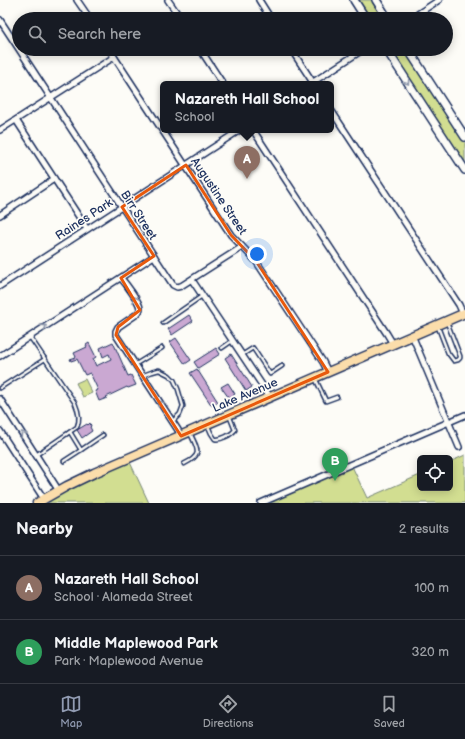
<!DOCTYPE html>
<meta charset="utf-8">
<style>
body{margin:0;font-family:"Balsamiq Sans",sans-serif;background:#242831;color:#f1f3f6}
.controls{position:absolute;right:12px;bottom:12px;display:grid;overflow:hidden;border-radius:6px;box-shadow:0 2px 10px #0003}
.controls button{width:36px;height:36px;display:grid;place-items:center;padding:0;border:0;border-bottom:1px solid #363941;background:#171b24;color:#f1f3f6;font:20px sans-serif}
.you{position:absolute;left:257px;top:254px;width:14px;height:14px;margin:-10px;border:3px solid #fff;border-radius:50%;background:#1a73e8;box-shadow:0 0 0 6px #1a73e833}
.badge{display:grid;place-items:center;width:26px;height:26px;border-radius:50%;background:#919bb2;color:#fff;font-size:13px;font-weight:700}
.pin{position:absolute;translate:-50% -33px;filter:drop-shadow(0 1px 2px #0008)}
.pin::after{content:'';position:absolute;top:21px;width:14px;height:12px;background:inherit;clip-path:polygon(0 0,100% 0,50% 100%)}
.popup{position:absolute;left:160px;top:81px;width:174px;height:52px;box-sizing:border-box;display:grid;place-content:center;border-radius:6px;background:#171b24;filter:drop-shadow(0 1px 3px #0005);font-size:13px;white-space:nowrap;color:#9ea1a6}
.popup b{font-size:15px;color:#f1f3f6}
.popup::after{content:'';position:absolute;left:50%;top:100%;margin-left:-8px;border:8px solid transparent;border-top-color:#171b24}
.list{margin:0;padding:0;list-style:none}
h2{display:flex;justify-content:space-between;align-items:center;height:52px;margin:0;padding:0 16px;font-size:17px}
h2 small{font-size:13px;font-weight:400;color:#9ea1a6}
.list li{display:grid;grid-template-columns:26px 1fr auto;gap:12px;align-items:center;box-sizing:border-box;height:64px;padding:0 16px;border-top:1px solid #363941}
.list b{display:block;font-size:15px;white-space:nowrap}
.list p{margin:0;font-size:13px;white-space:nowrap;color:#9ea1a6}
.list em{font-size:13px;font-style:normal;color:#9ea1a6}
.icon{flex:none;width:22px;height:22px;fill:none;stroke:currentColor;stroke-width:2;stroke-linecap:round;stroke-linejoin:round}
.map{position:relative;flex:none;width:465px;height:503px;overflow:hidden}
.search{position:absolute;background:#171b24;box-shadow:0 2px 10px #0003;left:12px;right:12px;top:12px;height:44px;display:flex;align-items:center;gap:10px;box-sizing:border-box;padding:0 14px;border-radius:22px;color:#9ea1a6;font-size:15px}
.sheet{height:180px;background:#171b24}
nav{display:flex;justify-content:space-around;align-items:center;box-sizing:border-box;height:56px;border-top:1px solid #363941;background:#171b24;font-size:11px;color:#9ea1a6}
nav a{display:grid;justify-items:center;gap:2px}
nav .on{color:#919bb2}
.map>svg:first-child{display:block}
</style>
<div class="map">
<svg width="465" height="503" viewBox="0 0 465 503">
<rect width="100%" height="100%" fill="#fdfcf7"/>
<filter id="ink" filterUnits="userSpaceOnUse"><feTurbulence type="fractalNoise" baseFrequency=".025" numOctaves="2"/><feDisplacementMap in="SourceGraphic" scale="8" xChannelSelector="R" yChannelSelector="G"/><feConvolveMatrix kernelMatrix="1 2 1 2 8 2 1 2 1" color-interpolation-filters="sRGB"/></filter>
<g filter="url(#ink)">
<!-- green -->
<g fill="#d2de91" stroke="#768678">
<path d="M357,0H373L385,19H369Z"/>
<path d="M389,49H405L465,141V165Z"/>
<path d="M85,379L92,393L83,397L76,383Z"/>
<path d="M465,455V503H260L351,464L367,498L420,475V488H450V462Z"/>
<path d="M128,458L149,503H37Z"/>
</g>
<!-- building -->
<g fill="#caa8d2" stroke="#1b2f5e">
<path d="M189,315L193,321L172,335L168,329Z"/>
<path d="M176,338L191,360L185,364L170,342Z"/>
<path d="M113,342L128,376L131,375L136,385L128,388L127,387L106,397L107,398L99,401L95,391L98,390L90,373L85,375L77,359L71,361L70,359L76,357L74,353L87,347L86,345L89,343L96,357L93,359L96,366L111,359L109,354L103,357L100,348Z"/>
<path d="M216,348L220,354L198,368L194,362Z"/>
<path d="M231,354L252,387L246,391L225,358Z"/>
<path d="M197,369L218,402L212,406L190,373Z"/>
<path d="M228,383L235,394L229,398L221,387Z"/>
<path d="M90,423L91,426L90,427L92,431L82,438L77,430L87,424L88,425Z"/>
</g>
<g fill="none" stroke-linecap="round" stroke-linejoin="round">
<!-- lane casing -->
<g stroke="#1b2f5e" stroke-width="5.5">
<g id="lane">
<path d="M163,323L202,296"/>
<path d="M438,327L448,353L454,361L458,360L460,358V356L447,322"/>
<path d="M30,337L75,403C78,410 81,419 77,427L36,455"/>
<path d="M222,348L232,341"/>
<path d="M242,355L253,348L270,374L282,366"/>
<path d="M136,364L162,348"/>
<path d="M144,375L152,372L159,370L169,375L174,380L178,389L183,406L180,414L173,421"/>
<path d="M316,380L326,401L337,397"/>
<path d="M0,388L45,359"/>
<path d="M208,426L211,433L215,439C221,440 231,435 235,430L229,415"/>
<path d="M70,432L81,450L103,435"/>
<path d="M64,461L81,450"/>
<path d="M184,464C203,455 198,450 190,433"/>
</g>
</g>
<!-- street casing -->
<g stroke="#1b2f5e" stroke-width="8">
<g id="street">
<path d="M77,0L90,19"/>
<path d="M168,0L181,19"/>
<path d="M259,0L271,19"/>
<path d="M410,19L439,0"/>
<path d="M0,20L173,285L177,287L181,286L242,247"/>
<path d="M109,49L231,235L256,261L323,362L328,372"/>
<path d="M200,49L223,84"/>
<path d="M291,49L314,84"/>
<path d="M310,84L364,49"/>
<path d="M331,110L459,305L463,314"/>
<path d="M16,120L87,229"/>
<path d="M0,130L114,57"/>
<path d="M253,130L387,334L393,344"/>
<path d="M0,215L54,179"/>
<path d="M121,278C126,284 139,301 140,308C140,311 139,312 137,314L118,327L116,331V335L178,430L181,436"/>
<path d="M192,280L270,397"/>
<path d="M0,286L240,130"/>
<path d="M412,335L459,447"/>
<path d="M0,356L154,256"/>
<path d="M0,399L59,491"/>
<path d="M0,431L44,499"/>
<path d="M261,503L465,415"/>
</g>
</g>
<!-- secondary casing -->
<g stroke="#1b2f5e" stroke-width="10">
<g id="secondary">
<path d="M354,0L366,19"/>
<path d="M376,0L388,19"/>
<path d="M386,49L465,170"/>
<path d="M408,49L465,137"/>
</g>
</g>
<!-- primary casing -->
<g stroke="#1b2f5e" stroke-width="11">
<path id="primary" d="M37,503L67,486L94,473L465,313"/>
</g>
<!-- lane -->
<use href="#lane" stroke="#fdfcf7" stroke-width="2.5"/>
<!-- street -->
<use href="#street" stroke="#fdfcf7" stroke-width="5"/>
<!-- secondary -->
<use href="#secondary" stroke="#fdfcf7" stroke-width="7"/>
<!-- primary -->
<use href="#primary" stroke="#fbddab" stroke-width="8"/>
</g>
<!-- one-way arrows -->
<defs><path id="oneway-chevron" d="M-2-3.5L2.5 0L-2 3.5" fill="none" stroke-width="1.6" stroke-linecap="round" stroke-linejoin="round"/></defs>
<g stroke="#8c96aa">
<use href="#oneway-chevron" transform="translate(407 82) rotate(57)"/>
<use href="#oneway-chevron" transform="translate(135 299) rotate(-121)"/>
<use href="#oneway-chevron" transform="translate(44 327) rotate(-33)"/>
<use href="#oneway-chevron" transform="translate(160 403) rotate(-123)"/>
<use href="#oneway-chevron" transform="translate(23 434) rotate(-123)"/>
</g>
</g>
<!-- marked area -->
<path fill="none" stroke="#e8590c" stroke-width="3" stroke-linejoin="round" d="M186,165L231,235L256,261L328,372L181,436L116,335L118,327L140,310L121,278L154,256L122,207Z"/>
<g text-anchor="middle" stroke-width="3.5" stroke-linejoin="round" paint-order="stroke">
<!-- street labels -->
<g font-size="12" fill="#1b2f5e" stroke="#fdfcf7">
<text transform="translate(219 196) rotate(56)" y="4">Augustine Street</text>
<text transform="translate(139 215) rotate(57)" y="4">Birr Street</text>
<text transform="translate(84 219) rotate(-33)" y="4">Raines Park</text>
<text transform="translate(245 395) rotate(-23)" y="4">Lake Avenue</text>
</g>
</g>
</svg>
<div class="controls">
<button><svg class="icon" aria-label="locate" viewBox="0 0 24 24"><circle cx="12" cy="12" r="6"/><path d="M12 2v4M12 18v4M2 12h4M18 12h4"/></svg></button>
</div>
<div class="you"></div>
<div class="pin badge" style="left:247px;top:179px;background:#8d6e63">A</div>
<div class="popup"><b>Nazareth Hall School</b>School</div>
<div class="pin badge" style="left:335px;top:481px;background:#2e9e5b">B</div>
<div class="search"><svg class="icon" aria-label="search" viewBox="0 0 24 24"><circle cx="10" cy="10" r="6"/><path d="M15 15l6 6"/></svg>Search here</div>
</div>
<section class="sheet">
<h2>Nearby<small>2 results</small></h2>
<ul class="list">
<li><span class="badge" style="background:#8d6e63">A</span><div><b>Nazareth Hall School</b><p>School · Alameda Street</p></div><em>100 m</em></li>
<li><span class="badge" style="background:#2e9e5b">B</span><div><b>Middle Maplewood Park</b><p>Park · Maplewood Avenue</p></div><em>320 m</em></li>
</ul>
</section>
<nav>
<a class="on"><svg class="icon" aria-label="map" viewBox="0 0 24 24"><path d="M3 6l6-2 6 2 6-2v14l-6 2-6-2-6 2zM9 4v14M15 6v14"/></svg>Map</a>
<a><svg class="icon" aria-label="directions" viewBox="0 0 24 24"><path d="M12 3l9 9-9 9-9-9zM9 14v-3h6M13 9l2 2-2 2"/></svg>Directions</a>
<a><svg class="icon" aria-label="saved" viewBox="0 0 24 24"><path d="M7 4h10v16l-5-4-5 4z"/></svg>Saved</a>
</nav>
